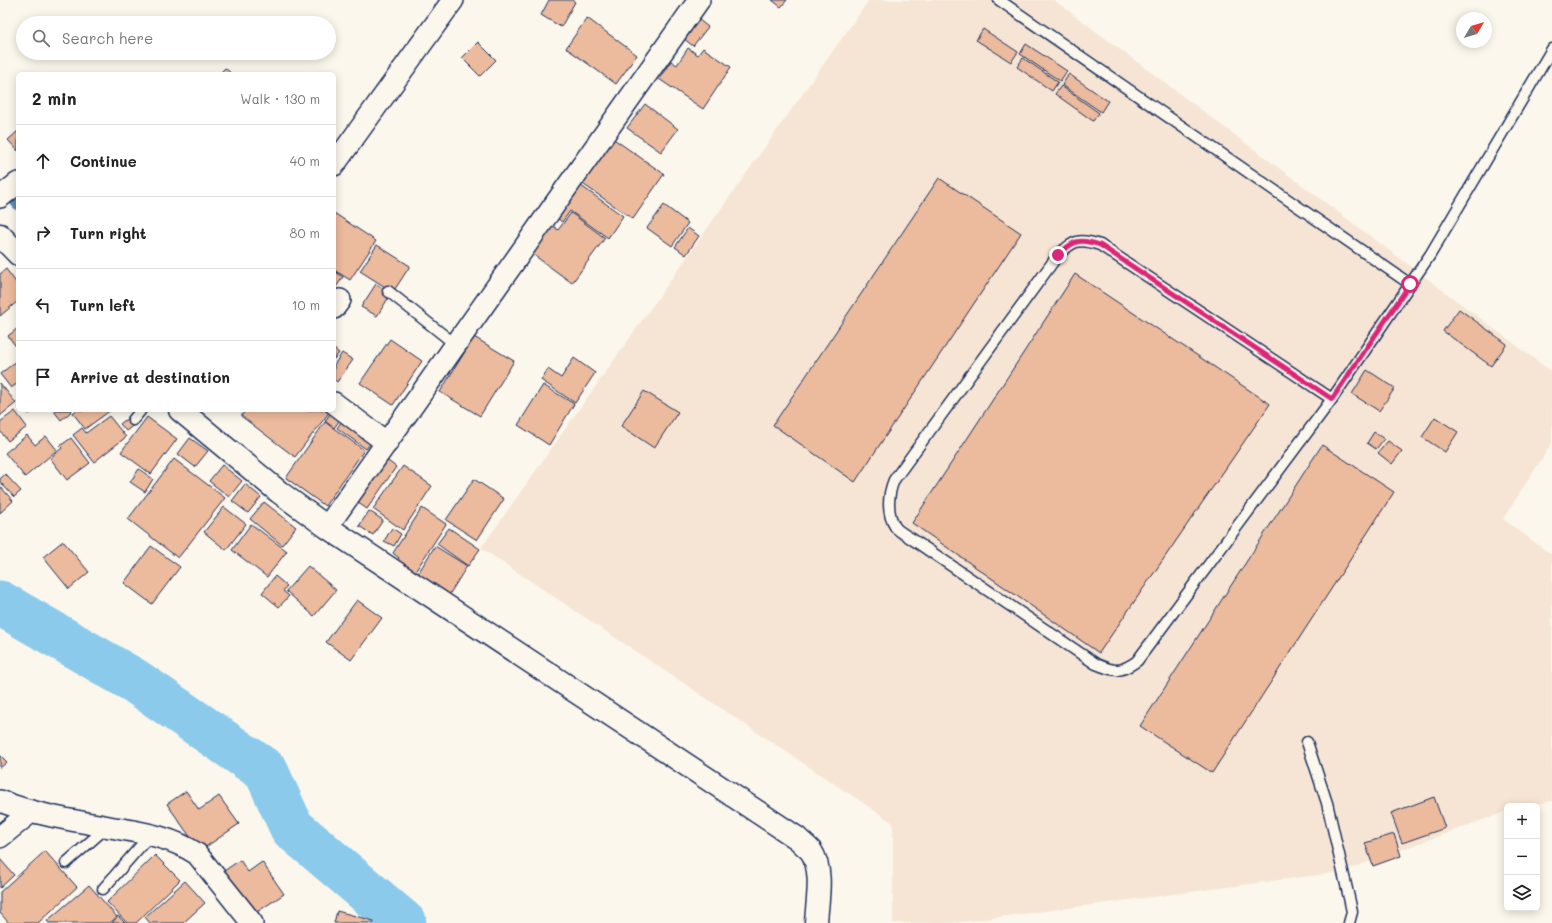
<!DOCTYPE html>
<meta charset="utf-8">
<style>
body{margin:0;font-family:Mali,sans-serif;background:#f2f2f2;color:#222}
.controls{position:absolute;right:12px;bottom:12px;display:grid;overflow:hidden;border-radius:6px;box-shadow:0 2px 10px #0003}
.controls button{width:36px;height:36px;display:grid;place-items:center;padding:0;border:0;border-bottom:1px solid #e0e0e0;background:#fff;color:#222;font:20px sans-serif}
.compass{position:absolute;left:1456px;top:12px;width:36px;height:36px;border-radius:50%;background:#fff;box-shadow:0 2px 10px #0003;rotate:52deg}
.stop{position:absolute;width:12px;height:12px;margin:-9px;border:3px solid #db2777;border-radius:50%;background:#fff}
.stop.end{background:#db2777;border-color:#fff;box-shadow:0 1px 4px #0008}
.list{margin:0;padding:0;list-style:none}
h2{display:flex;justify-content:space-between;align-items:center;height:52px;margin:0;padding:0 16px;font-size:17px}
h2 small{font-size:13px;font-weight:400;color:#767676}
.list li{display:grid;grid-template-columns:26px 1fr auto;gap:12px;align-items:center;box-sizing:border-box;height:72px;padding:0 16px;border-top:1px solid #e0e0e0}
.list b{display:block;font-size:15px;white-space:nowrap}
.list em{font-size:13px;font-style:normal;color:#767676}
.icon{flex:none;width:22px;height:22px;fill:none;stroke:currentColor;stroke-width:2;stroke-linecap:round;stroke-linejoin:round}
.map{position:relative;flex:none;width:1552px;height:923px;overflow:hidden}
.search{position:absolute;background:#fff;box-shadow:0 2px 10px #0003;left:16px;top:16px;width:320px;height:44px;display:flex;align-items:center;gap:10px;box-sizing:border-box;padding:0 14px;border-radius:22px;color:#767676;font-size:15px}
.panel{position:absolute;background:#fff;box-shadow:0 2px 10px #0003;left:16px;top:72px;width:320px;height:340px;border-radius:6px}
.map>svg:first-child{display:block}
</style>
<div class="map">
<svg width="1552" height="923" viewBox="0 0 1552 923">
<rect width="100%" height="100%" fill="#fbf7ec"/>
<filter id="ink" filterUnits="userSpaceOnUse"><feTurbulence type="fractalNoise" baseFrequency=".025" numOctaves="2"/><feDisplacementMap in="SourceGraphic" scale="8" xChannelSelector="R" yChannelSelector="G"/><feConvolveMatrix kernelMatrix="1 2 1 2 8 2 1 2 1" color-interpolation-filters="sRGB"/></filter>
<g filter="url(#ink)">
<!-- built -->
<path fill="#f6e5d4" d="M869,0H1054L1552,372V443L1503,519L1552,555V801L1528,806H1507V811L1341,872L953,923H893V823L481,548Z"/>
<g fill="none" stroke-linecap="round" stroke-linejoin="round">
<!-- stream -->
<path stroke="#5f8cb3" stroke-width="8" d="M6,193L18,207"/>
<!-- river -->
<path stroke="#8ccaec" stroke-width="45" d="M0,603L135,681L266,771L292,828L404,923"/>
</g>
<!-- building -->
<g fill="#ecba9d" stroke="#1b2f5e">
<path d="M549,0H572L575,2L561,27L541,15Z"/>
<path d="M772,0H787L781,7Z"/>
<path d="M693,15L708,27L693,46L678,34Z"/>
<path d="M587,18L637,55L616,84L566,48Z"/>
<path d="M983,29L1018,52L1011,62L976,40Z"/>
<path d="M478,42L496,60L480,76L462,58Z"/>
<path d="M1026,44L1067,71L1060,81L1020,54Z"/>
<path d="M688,48L698,55L703,48L731,67L703,109L659,79L671,61L677,65Z"/>
<path d="M1023,58L1058,82L1052,91L1017,67Z"/>
<path d="M225,68L232,74H219Z"/>
<path d="M1069,74L1108,101L1101,112L1062,85Z"/>
<path d="M1061,86L1099,113L1093,121L1055,94Z"/>
<path d="M645,104L678,129L661,152L627,128Z"/>
<path d="M18,131V151L8,140Z"/>
<path d="M608,135L664,174L633,219L577,180Z"/>
<path d="M939,178L1021,233L855,482L773,425Z"/>
<path d="M577,183L623,216L608,238L570,211L562,222L554,216Z"/>
<path d="M664,205L688,223L672,246L647,228Z"/>
<path d="M334,213L376,241L350,280L334,270Z"/>
<path d="M571,213L605,238L572,283L531,253L551,224L558,230Z"/>
<path d="M688,228L699,236L686,255L675,247Z"/>
<path d="M377,245L410,266L393,292L360,271Z"/>
<path d="M6,269L18,285V301L0,316V274Z"/>
<path d="M334,271L343,277L334,290Z"/>
<path d="M1075,274L1270,404L1099,653L912,523Z"/>
<path d="M376,284L384,289L382,292L389,297L377,316L361,307Z"/>
<path d="M1459,309L1507,344L1491,366L1443,331Z"/>
<path d="M18,328V349L8,336Z"/>
<path d="M474,337L514,361L480,416L440,392Z"/>
<path d="M390,339L422,361L393,405L360,383Z"/>
<path d="M334,349L339,353L334,359Z"/>
<path d="M342,353L353,360L337,382L334,379V365Z"/>
<path d="M574,358L595,373L575,403L541,380L548,369L561,378Z"/>
<path d="M18,360V383L11,388L0,374Z"/>
<path d="M1367,370L1395,388L1379,411L1352,394Z"/>
<path d="M0,383L16,403L0,416Z"/>
<path d="M543,385L574,404L549,445L518,425Z"/>
<path d="M644,391L678,412L654,448L621,426Z"/>
<path d="M26,410H35L29,414Z"/>
<path d="M53,410H71L72,411L61,420Z"/>
<path d="M77,410H111L85,429L73,413Z"/>
<path d="M246,410H331L295,457L241,416Z"/>
<path d="M333,410L342,417L334,428L325,421Z"/>
<path d="M15,411L27,427L8,441L0,431V422Z"/>
<path d="M109,416L126,437L94,462L73,435L82,428L86,433Z"/>
<path d="M129,417L135,424L126,431L120,424Z"/>
<path d="M147,417L177,439L151,474L121,452Z"/>
<path d="M345,417L374,439L366,449L337,428Z"/>
<path d="M1435,417L1458,432L1445,452L1422,437Z"/>
<path d="M325,422L364,450L325,506L286,478Z"/>
<path d="M1374,432L1384,439L1376,449L1367,443Z"/>
<path d="M27,435L35,445L46,436L57,450L25,477L5,453Z"/>
<path d="M71,438L90,463L67,480L50,458L62,448L60,446Z"/>
<path d="M190,438L208,451L195,467L178,454Z"/>
<path d="M1388,441L1402,451L1392,464L1378,453Z"/>
<path d="M1322,445L1394,492L1212,773L1140,726Z"/>
<path d="M380,455L396,467L367,509L351,498Z"/>
<path d="M174,459L225,498L178,558L128,519Z"/>
<path d="M222,465L242,481L229,497L209,481Z"/>
<path d="M403,466L432,486L403,530L373,509Z"/>
<path d="M139,469L153,479L145,492L130,482Z"/>
<path d="M5,474L21,491L14,497L0,482V479Z"/>
<path d="M474,479L504,499L477,540L446,520Z"/>
<path d="M245,484L261,497L248,513L232,501Z"/>
<path d="M0,486L13,501L0,513Z"/>
<path d="M264,502L296,527L282,545L250,519Z"/>
<path d="M224,507L246,524L226,550L204,532Z"/>
<path d="M422,508L446,524L411,578L393,567L399,558L393,553Z"/>
<path d="M369,511L383,520L373,535L359,526Z"/>
<path d="M251,524L287,551L267,577L232,550Z"/>
<path d="M392,528L401,534L394,546L384,541Z"/>
<path d="M449,528L480,549L468,566L437,544Z"/>
<path d="M63,541L89,572L69,589L43,557Z"/>
<path d="M151,546L180,567L152,604L124,583Z"/>
<path d="M435,546L467,566L449,595L417,575Z"/>
<path d="M308,566L336,590L314,616L286,591Z"/>
<path d="M275,576L287,586L283,591L289,596L279,607L262,593Z"/>
<path d="M357,600L382,618L351,660L326,642Z"/>
<path d="M0,755L7,762L0,768Z"/>
<path d="M186,791L199,810L219,796L239,824L200,851L167,804Z"/>
<path d="M1434,797L1445,828L1402,843L1391,813Z"/>
<path d="M1394,834L1401,856L1373,866L1365,843Z"/>
<path d="M45,851L77,887L38,923H9L0,913V892Z"/>
<path d="M155,855L180,880L136,923H127L107,902Z"/>
<path d="M0,859L14,875L0,888Z"/>
<path d="M240,860L248,872L262,862L284,894L254,914L224,871Z"/>
<path d="M185,881L205,903L183,923H150L145,917Z"/>
<path d="M89,885L117,917L110,923H49L47,921Z"/>
<path d="M337,911L374,921V923H334Z"/>
<path d="M118,916L125,923H112Z"/>
</g>
<g fill="none" stroke-linecap="round" stroke-linejoin="round">
<!-- lane casing -->
<g stroke="#1b2f5e" stroke-width="13">
<g id="lane">
<path d="M999,0L1410,284"/>
<path d="M388,291L456,345"/>
<path d="M1332,399L1100,245C1079,238 1074,240 1058,255L894,480C888,494 886,514 896,528C900,532 907,536 912,539L1096,664C1115,672 1120,673 1137,661L1332,399L1430,255L1552,49"/>
<path d="M133,420L141,410"/>
<path d="M1307,742L1327,803L1350,902L1352,912L1349,923"/>
<path d="M66,863L107,827"/>
<path d="M103,889L151,834"/>
</g>
</g>
<!-- street casing -->
<g stroke="#1b2f5e" stroke-width="24">
<g id="street">
<path d="M334,165L453,0"/>
<path d="M0,197L18,183"/>
<path d="M334,308L340,300"/>
<path d="M334,403L387,443"/>
<path d="M327,527L699,0"/>
<path d="M0,801C34,814 69,820 104,826C136,832 169,835 197,854L252,923"/>
<path d="M0,837L31,812"/>
</g>
</g>
<!-- secondary casing -->
<g stroke="#1b2f5e" stroke-width="25">
<g id="secondary">
<path d="M0,235L18,254"/>
<path d="M180,410L279,492L327,527L797,838C801,842 807,847 811,851C824,871 817,901 816,923"/>
</g>
</g>
<!-- lane -->
<use href="#lane" stroke="#fbf7ec" stroke-width="10"/>
<!-- street -->
<use href="#street" stroke="#fbf7ec" stroke-width="21"/>
<!-- secondary -->
<use href="#secondary" stroke="#fbf7ec" stroke-width="22"/>
</g>
</g>
<g fill="none" stroke-linecap="round" stroke-linejoin="round" filter="url(#ink)">
<!-- route -->
<path stroke="#db2777" stroke-width="5" d="M1058,255C1074,240 1079,238 1100,245L1332,399L1410,284"/>
</g>
</svg>
<div class="controls">
<button>+</button>
<button>−</button>
<button><svg class="icon" aria-label="layers" viewBox="0 0 24 24"><path d="M12 4l9 5-9 5-9-5zM3 14l9 5 9-5"/></svg></button>
</div>
<svg class="compass" viewBox="-18 -18 36 36"><path d="M0-13l5 13h-10z" fill="#e53935"/><path d="M0 13l5-13h-10z" fill="#767676"/></svg>
<div class="stop" style="left:1410px;top:284px"></div>
<div class="stop end" style="left:1058px;top:255px"></div>
<div class="search"><svg class="icon" aria-label="search" viewBox="0 0 24 24"><circle cx="10" cy="10" r="6"/><path d="M15 15l6 6"/></svg>Search here</div>
<section class="panel">
<h2>2 min<small>Walk · 130 m</small></h2>
<ul class="list">
<li><svg class="icon" aria-label="ahead" viewBox="0 0 24 24"><path d="M12 20V5M6 11l6-6 6 6"/></svg><div><b>Continue</b></div><em>40 m</em></li>
<li><svg class="icon" aria-label="right" viewBox="0 0 24 24"><path d="M7 20v-9h11M14 6l5 5-5 5"/></svg><div><b>Turn right</b></div><em>80 m</em></li>
<li><svg class="icon" aria-label="left" viewBox="0 0 24 24"><path d="M17 20v-9H6M10 6l-5 5 5 5"/></svg><div><b>Turn left</b></div><em>10 m</em></li>
<li><svg class="icon" aria-label="arrive" viewBox="0 0 24 24"><path d="M6 21V4h12l-3 4 3 4H6"/></svg><div><b>Arrive at destination</b></div></li>
</ul>
</section>
</div>
